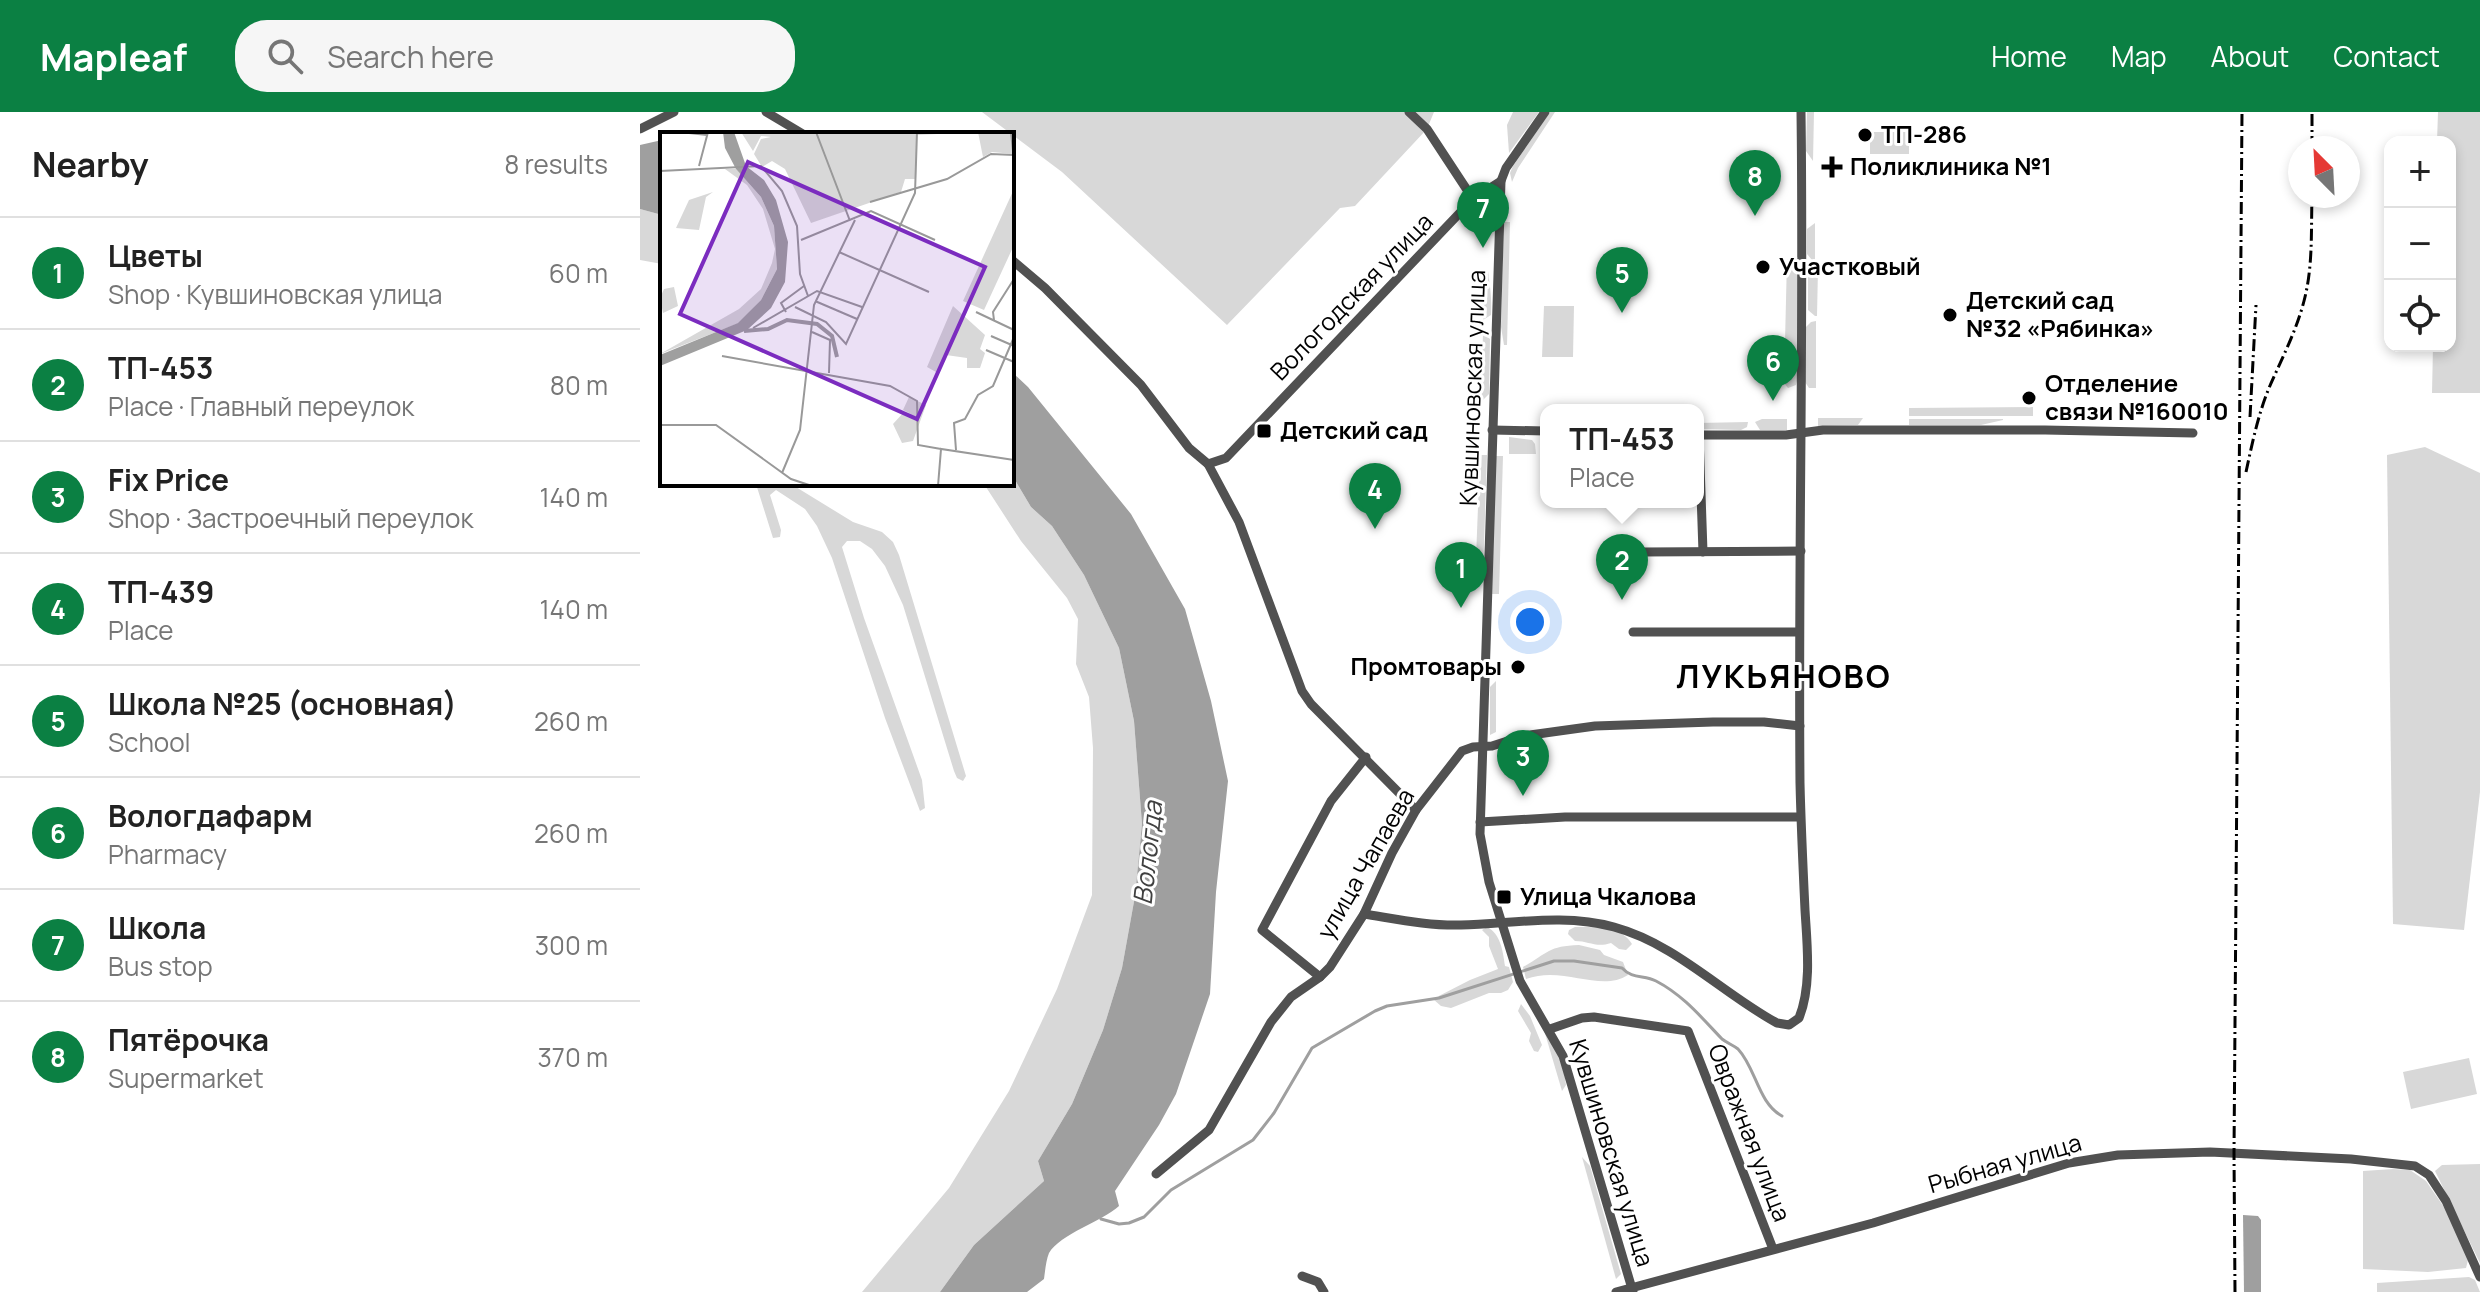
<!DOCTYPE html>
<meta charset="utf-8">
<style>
body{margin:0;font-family:Manrope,sans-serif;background:#f6f6f6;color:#222}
.controls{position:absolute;right:24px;top:24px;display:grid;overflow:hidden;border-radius:16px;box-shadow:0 4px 12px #0003}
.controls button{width:72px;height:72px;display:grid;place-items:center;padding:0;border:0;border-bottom:2px solid #e0e0e0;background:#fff;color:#222;font:40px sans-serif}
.compass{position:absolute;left:1648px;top:24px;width:72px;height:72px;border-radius:50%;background:#fff;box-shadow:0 4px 12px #0003;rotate:336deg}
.you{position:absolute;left:890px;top:510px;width:28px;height:28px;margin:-20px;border:6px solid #fff;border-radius:50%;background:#1a73e8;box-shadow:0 0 0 12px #1a73e833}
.badge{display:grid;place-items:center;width:52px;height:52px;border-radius:50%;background:#0b8043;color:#fff;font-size:26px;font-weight:700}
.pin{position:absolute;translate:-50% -66px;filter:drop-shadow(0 2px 4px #0008)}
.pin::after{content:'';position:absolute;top:42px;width:28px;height:24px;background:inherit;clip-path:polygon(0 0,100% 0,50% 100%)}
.popup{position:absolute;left:900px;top:292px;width:164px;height:104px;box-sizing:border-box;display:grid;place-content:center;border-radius:16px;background:#fff;filter:drop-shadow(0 2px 6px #0005);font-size:26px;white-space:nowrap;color:#767676}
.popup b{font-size:30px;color:#222}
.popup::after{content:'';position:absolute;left:50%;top:100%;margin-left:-16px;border:16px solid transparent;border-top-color:#fff}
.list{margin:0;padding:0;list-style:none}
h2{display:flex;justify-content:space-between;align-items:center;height:104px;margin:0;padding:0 32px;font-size:34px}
h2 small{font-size:26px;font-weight:400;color:#767676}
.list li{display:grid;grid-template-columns:52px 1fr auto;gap:24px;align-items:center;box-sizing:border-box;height:112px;padding:0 32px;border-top:2px solid #e0e0e0}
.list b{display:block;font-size:30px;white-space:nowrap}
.list p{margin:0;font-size:26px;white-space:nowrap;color:#767676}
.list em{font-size:26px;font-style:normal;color:#767676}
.icon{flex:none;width:44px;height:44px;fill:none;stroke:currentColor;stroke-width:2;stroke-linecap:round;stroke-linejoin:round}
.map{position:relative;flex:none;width:1840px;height:1180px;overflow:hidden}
header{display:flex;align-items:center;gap:48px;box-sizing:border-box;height:112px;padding:0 40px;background:#0b8043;color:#fff}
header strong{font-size:38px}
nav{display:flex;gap:44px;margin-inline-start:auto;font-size:28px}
.search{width:560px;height:72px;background:#f6f6f6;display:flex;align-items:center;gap:20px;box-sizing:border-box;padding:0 28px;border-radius:32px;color:#767676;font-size:30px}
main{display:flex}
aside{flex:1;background:#fff}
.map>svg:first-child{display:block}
</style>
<header>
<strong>Mapleaf</strong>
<div class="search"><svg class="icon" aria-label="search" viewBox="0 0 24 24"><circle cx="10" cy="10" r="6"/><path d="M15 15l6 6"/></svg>Search here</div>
<nav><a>Home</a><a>Map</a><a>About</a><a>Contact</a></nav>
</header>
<main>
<aside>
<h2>Nearby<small>8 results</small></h2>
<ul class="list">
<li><span class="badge">1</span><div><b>Цветы</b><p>Shop · Кувшиновская улица</p></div><em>60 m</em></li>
<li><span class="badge">2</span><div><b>ТП-453</b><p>Place · Главный переулок</p></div><em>80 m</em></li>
<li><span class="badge">3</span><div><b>Fix Price</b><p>Shop · Застроечный переулок</p></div><em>140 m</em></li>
<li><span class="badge">4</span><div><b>ТП-439</b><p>Place</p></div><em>140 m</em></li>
<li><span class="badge">5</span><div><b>Школа №25 (основная)</b><p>School</p></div><em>260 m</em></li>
<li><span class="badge">6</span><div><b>Вологдафарм</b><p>Pharmacy</p></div><em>260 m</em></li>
<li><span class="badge">7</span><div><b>Школа</b><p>Bus stop</p></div><em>300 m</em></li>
<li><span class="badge">8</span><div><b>Пятёрочка</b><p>Supermarket</p></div><em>370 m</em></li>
</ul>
</aside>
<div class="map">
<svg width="1840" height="1180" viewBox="0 0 1840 1180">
<rect width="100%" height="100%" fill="#fff"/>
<!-- green -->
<g fill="#d8d8d8">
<path d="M342,0H794L787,17L715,94L700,96L587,213L422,60Z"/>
<path d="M873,0H899L869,41L867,13Z"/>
<path d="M910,0H915L878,56L872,70L870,61L873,54Z"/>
<path d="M1167,0H1174L1173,49L1166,39Z"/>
<path d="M1798,0H1840V281H1792L1793,234H1810V30H1797Z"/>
<rect x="1230" y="20" width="39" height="22"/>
<path d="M0,97L22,103V152L0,148Z"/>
<path d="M864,110H870L867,233H864L861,215Z"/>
<path d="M1175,111V148H1172L1167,142V117Z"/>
<path d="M1147,147L1157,149L1159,153L1157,269L1156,273L1148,276L1144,271Z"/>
<path d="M1178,156L1177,204H1175L1168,198V162L1171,157Z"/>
<path d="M845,158L848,159C850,174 852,187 851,203L843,208Z"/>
<path d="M904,194H934L933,245H902Z"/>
<path d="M1176,209V276H1169L1165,270L1166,215L1171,210Z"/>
<path d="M843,221L850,227L849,282L841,290Z"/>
<path d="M1393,295V304H1269V296Z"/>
<path d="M1178,306H1223L1218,313L1178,314Z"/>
<path d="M1122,307H1147V318H1120L1115,310Z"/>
<path d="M1269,307H1363V308L1341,313H1269Z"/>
<path d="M1108,310L1107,315L1101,318L1058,317V311Z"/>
<path d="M869,325L892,328L895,332L896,342H869Z"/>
<path d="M1785,335L1840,361V680L1824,818L1753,812L1747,343Z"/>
<path d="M840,343H847L843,463L840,469L835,472Z"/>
<path d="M855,344H863L859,482H851Z"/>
<path d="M372,363L391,395L412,414L444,463L479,536L494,609L502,712L495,784L482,856L463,918L432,992L398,1049L404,1069L334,1133L300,1180H222L309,1076L369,979L417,877L452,783L453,636L449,585L436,552L438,507L427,486L381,429L344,372H372Z"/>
<path d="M116,372H151L213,410L242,420L253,430L259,443L326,664L323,669L317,666L314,659L263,493L245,454L232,437L220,429H207L202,435L224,506L282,668L285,696L280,699L245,606L192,446L177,414L165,397L136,378L130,383L141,418L140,425L133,426Z"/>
<path d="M856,569V620L850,623V575Z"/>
<path d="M847,815C861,822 863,840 865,854L869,855L873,870L868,878L861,881H849L811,896L801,894L793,887L830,868L858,857L849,834V825L842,818Z"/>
<path d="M935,815C954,815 982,814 992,832L986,838L979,837L971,831C956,836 949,829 935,829L928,822L929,818Z"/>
<path d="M939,833L960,838L964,843L983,850L988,863C960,881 923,853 886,867L883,855C908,841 908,834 939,833Z"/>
<path d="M881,892L890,904L902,933L898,940L894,939L889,929L891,921L878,899Z"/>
<path d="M904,918C915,935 924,952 926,973L922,979Z"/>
<path d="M1829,946L1837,982L1771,997L1763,960Z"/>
<path d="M942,1045L950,1054L981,1162L976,1167Z"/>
<path d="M1840,1052V1151L1795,1059L1802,1053Z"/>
<path d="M1753,1057L1770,1058L1786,1069L1806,1098L1828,1148L1826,1156L1788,1160L1723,1157V1059Z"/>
<path d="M1829,1165L1835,1168L1840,1180H1737V1171Z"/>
</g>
<!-- water -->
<g fill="#9f9f9f">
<path d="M22,28V103L0,97V33Z"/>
<path d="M372,260L388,275L491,402L545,497L571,589L588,669L576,780L570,882L536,982L519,1013L475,1079L479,1094C463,1109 420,1122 409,1141C406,1148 405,1160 404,1167L387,1180H300L334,1133L404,1069L398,1049L432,992L463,918L482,856L495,784L502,712L494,609L479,536L444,463L412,414L391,395L372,363Z"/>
<path d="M1603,1103L1618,1104L1621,1108V1180H1604Z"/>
</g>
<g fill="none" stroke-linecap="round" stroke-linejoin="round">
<!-- stream -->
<path stroke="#9f9f9f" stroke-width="3" d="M461,1107L479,1112L489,1111L504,1105L531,1078L613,1028L634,1001L672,936L735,899L747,894L799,886L914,849H934L982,856C992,867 1004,863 1016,869C1043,883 1061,905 1082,927C1087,931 1093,933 1098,937C1116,956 1118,991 1142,1004"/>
<!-- minor -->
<g stroke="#515151" stroke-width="9">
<path d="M126,0L163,22"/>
<path d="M769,0L787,17L833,87"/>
<path d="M905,0L866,56L861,69L840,722L849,770L880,869L923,944L993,1180"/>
<path d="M0,17L34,0"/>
<path d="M372,148L405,176L501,273L549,336L568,352L599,410L662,579L671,592L776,698"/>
<path d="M852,318L906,319"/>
<path d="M1058,323H1146L1183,318H1405L1553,321"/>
<path d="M1059,323L1063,440"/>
<path d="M568,352L586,346L833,87L861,69"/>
<path d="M1002,440L1161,439"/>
<path d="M993,520H1159"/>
<path d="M840,710L925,705H1160"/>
<path d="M724,802C756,807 789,814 821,813C871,812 924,801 974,815C1036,832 1082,881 1137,911L1149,913L1159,906C1172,874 1167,832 1165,798C1163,756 1161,713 1160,671C1158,447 1164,224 1161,0"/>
<path d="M680,865L622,818L691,689L726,645"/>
<path d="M910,917L942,906L954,905L1048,919L1133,1137"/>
<path d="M516,1062L569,1018L631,910L651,885L680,865L690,855L724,802L752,741L776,698L822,639L833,635L852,634L883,624L955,614L1073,610H1124L1160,614"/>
<path d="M662,1164L678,1170L684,1180"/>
<path d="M976,1180L1233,1111L1429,1051L1478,1043L1570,1040L1711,1047L1775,1054L1789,1063L1806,1089L1840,1165"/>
</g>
<!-- rail -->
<g stroke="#000" stroke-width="3" stroke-dasharray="12 4 2 4" stroke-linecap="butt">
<path d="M1672,36V0"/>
<path d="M1610,305L1616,193"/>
<path d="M1606,360C1612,332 1618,303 1629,276C1641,248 1656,220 1664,189C1673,155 1671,120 1672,84"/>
<path d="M1595,1180L1594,1041L1602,0"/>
</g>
</g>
<!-- markers -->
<g fill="#000" stroke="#fff" stroke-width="3">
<circle cx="1225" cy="23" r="8"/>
<path d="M1188 43h8v8h8v8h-8v8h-8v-8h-8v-8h8z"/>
<circle cx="1123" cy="155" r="8"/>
<circle cx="1310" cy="203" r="8"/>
<circle cx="1389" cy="286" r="8"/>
<rect x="616" y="311" width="16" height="16" rx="4"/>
<circle cx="878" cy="555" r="8"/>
<rect x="856" y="777" width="16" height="16" rx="4"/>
</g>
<g text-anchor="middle" stroke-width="6" stroke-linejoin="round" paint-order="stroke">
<!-- poi labels -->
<g font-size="24" font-weight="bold" fill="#000" stroke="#fff" text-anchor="start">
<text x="1241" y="31">ТП-286</text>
<text x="1210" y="63">Поликлиника №1</text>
<text x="1139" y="163">Участковый</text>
<text x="1326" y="197">Детский сад<tspan x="1326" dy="28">№32 «Рябинка»</tspan></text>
<text x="1405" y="280">Отделение<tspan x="1405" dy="28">связи №160010</tspan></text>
<text x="640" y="327">Детский сад</text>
<text x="862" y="563" text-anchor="end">Промтовары</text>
<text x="880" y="793">Улица Чкалова</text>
</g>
<!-- street labels -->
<g font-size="24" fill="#000" stroke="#fff">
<text transform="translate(712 185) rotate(-46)" y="8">Вологодская улица</text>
<text transform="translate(833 276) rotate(-88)" y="8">Кувшиновская улица</text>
<text transform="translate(726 752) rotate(-60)" y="8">улица Чапаева</text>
<text transform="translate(1109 1021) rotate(69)" y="8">Овражная улица</text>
<text transform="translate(971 1041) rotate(73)" y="8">Кувшиновская улица</text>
<text transform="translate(1365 1052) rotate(-16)" y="8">Рыбная улица</text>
</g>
<!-- water labels -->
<g font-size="26" font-style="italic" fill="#404040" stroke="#fff">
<text transform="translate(508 741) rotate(-84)" y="9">Вологда</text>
</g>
<!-- district labels -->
<g font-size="32" font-weight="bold" letter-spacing="2" fill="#000" stroke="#fff">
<text x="1144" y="576">ЛУКЬЯНОВО</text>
</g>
</g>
<!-- overview -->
<g transform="translate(20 20)">
<rect width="354" height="354" fill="#fff"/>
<path d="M81,0H354V22L332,20L323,25L318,0L257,3L256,47H245L241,60L151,91L125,37L112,29L102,35L94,22L101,7L111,5L101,4L93,19ZM65,37H76L101,65L114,94L117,137L101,168L79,191L0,222L79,177L101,157L112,131L115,117L103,77L87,53ZM354,57V113L324,178L303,169ZM53,60L46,65L39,98L16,96L29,68ZM14,155L18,174L3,181L0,166L4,157ZM293,174L325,203L320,217L325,221L320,236H307V226L286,223L276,240L267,235ZM249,265L266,273L253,309L242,311L233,292L244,280L251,282L243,278Z" fill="#d8d8d8"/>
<path d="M63,0H74L86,34L104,48L116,68L128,110L125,150L111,176L87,198L0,234V223L78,191L101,168L117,137L114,94L101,65L76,37L65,16Z" fill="#9f9f9f"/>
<path fill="none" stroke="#9f9f9f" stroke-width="4" d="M84,199L108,197L127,188L157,192L172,204L177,225"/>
<path fill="none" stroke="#999" stroke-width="2" d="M20,0L47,3M156,0L190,89M351,0L354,29M39,34L48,0M0,39L101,34L122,59L137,94L140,142L148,164M210,70L287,47L331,22L354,23M141,108L211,79L275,108M179,120L269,160M155,169L197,187M135,175L166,190L186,212L255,61L257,0M126,180L121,171L144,154M316,180L354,198M334,188L333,180L354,147M93,196L157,159L202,175M152,200L170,208L169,241M331,204L354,214M326,218L354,230M62,224L230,254L257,269L258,313L281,317M0,293H56L131,347L152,354M296,318L294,291L305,287L318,263L333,254L354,205M122,341L140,298L154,173L195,88M278,354L281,317L354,328"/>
<path fill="#7b2cbf" fill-opacity="0.15" stroke="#7b2cbf" stroke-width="4" d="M88,30L325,135L257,287L20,182Z"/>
<rect width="354" height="354" fill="none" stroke="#000" stroke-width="4"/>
</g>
</svg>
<div class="controls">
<button>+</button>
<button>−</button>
<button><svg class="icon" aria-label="locate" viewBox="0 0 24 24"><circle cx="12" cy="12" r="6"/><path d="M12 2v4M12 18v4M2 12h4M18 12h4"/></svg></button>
</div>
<svg class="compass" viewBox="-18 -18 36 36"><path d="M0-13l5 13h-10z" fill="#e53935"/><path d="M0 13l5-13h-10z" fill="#767676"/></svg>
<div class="you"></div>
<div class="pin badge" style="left:821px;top:496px">1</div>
<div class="pin badge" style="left:982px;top:488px">2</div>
<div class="popup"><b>ТП-453</b>Place</div>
<div class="pin badge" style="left:883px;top:684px">3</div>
<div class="pin badge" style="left:735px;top:417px">4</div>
<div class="pin badge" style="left:982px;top:201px">5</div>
<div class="pin badge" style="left:1133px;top:289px">6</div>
<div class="pin badge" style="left:843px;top:136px">7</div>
<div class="pin badge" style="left:1115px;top:104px">8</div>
</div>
</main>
